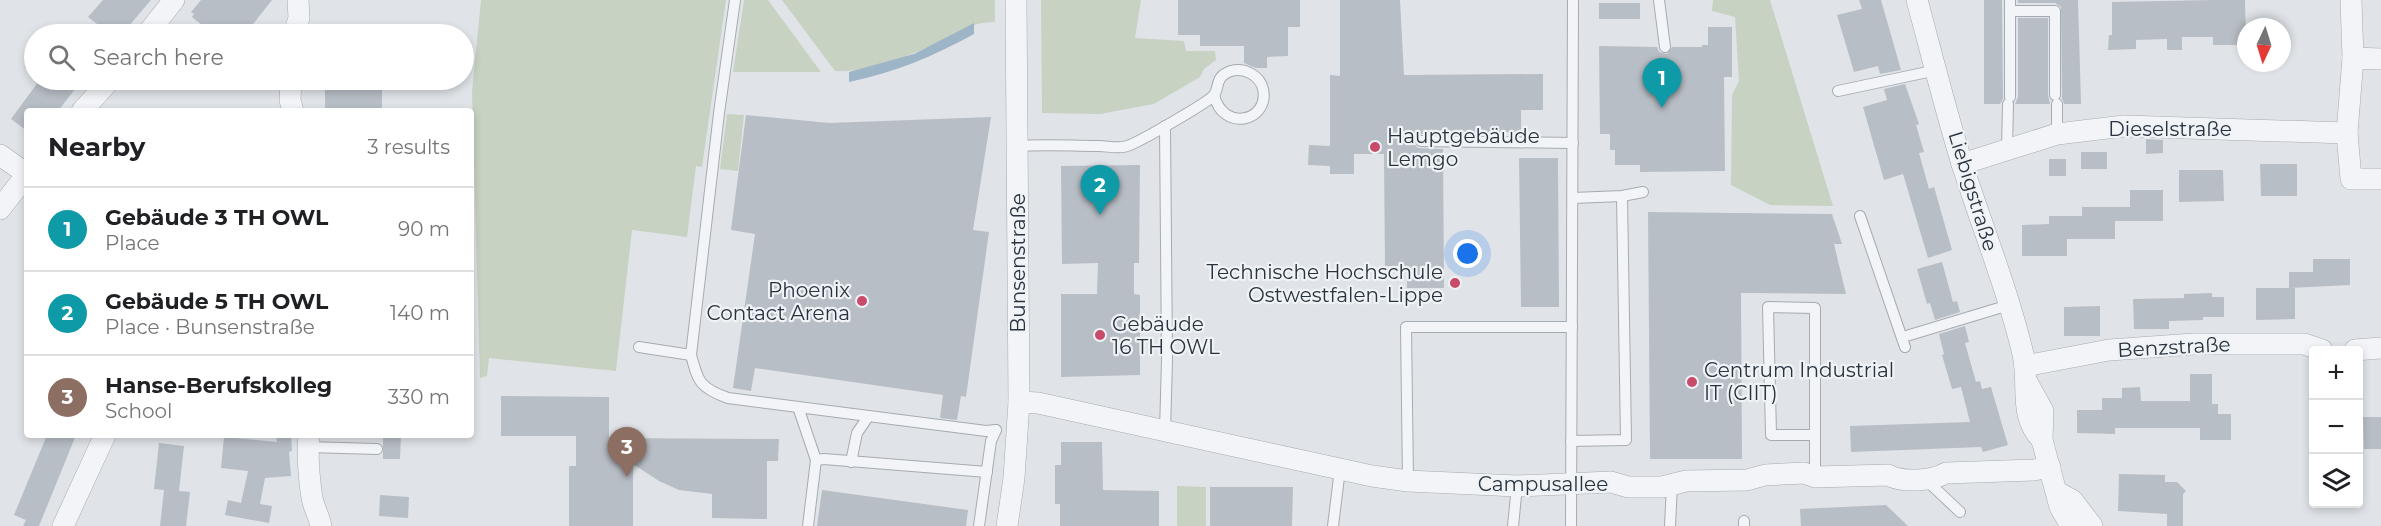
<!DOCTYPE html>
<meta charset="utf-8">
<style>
body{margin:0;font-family:Montserrat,sans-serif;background:#f6f6f6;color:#202124}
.controls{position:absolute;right:18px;bottom:18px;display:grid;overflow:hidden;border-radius:6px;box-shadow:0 3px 9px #0003}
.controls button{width:54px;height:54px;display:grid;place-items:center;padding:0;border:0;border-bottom:2px solid #e0e0e0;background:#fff;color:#202124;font:30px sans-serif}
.compass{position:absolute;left:2237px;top:18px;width:54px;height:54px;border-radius:50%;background:#fff;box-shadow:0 3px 9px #0003;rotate:184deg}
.you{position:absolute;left:1468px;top:254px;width:21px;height:21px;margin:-15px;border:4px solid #fff;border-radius:50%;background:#1a73e8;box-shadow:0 0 0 9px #1a73e833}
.badge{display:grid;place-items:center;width:39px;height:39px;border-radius:50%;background:#c84b6a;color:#fff;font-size:20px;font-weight:700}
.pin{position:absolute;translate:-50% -50px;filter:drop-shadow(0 2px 3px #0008)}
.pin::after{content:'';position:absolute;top:32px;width:21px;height:18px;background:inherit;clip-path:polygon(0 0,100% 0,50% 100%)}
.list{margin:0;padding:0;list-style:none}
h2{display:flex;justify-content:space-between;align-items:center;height:78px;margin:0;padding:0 24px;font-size:26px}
h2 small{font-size:20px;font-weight:400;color:#757577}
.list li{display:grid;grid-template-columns:39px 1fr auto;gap:18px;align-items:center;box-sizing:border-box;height:84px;padding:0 24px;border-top:2px solid #e0e0e0}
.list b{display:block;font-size:22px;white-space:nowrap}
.list p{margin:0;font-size:20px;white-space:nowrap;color:#757577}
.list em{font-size:20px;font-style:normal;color:#757577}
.icon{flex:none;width:33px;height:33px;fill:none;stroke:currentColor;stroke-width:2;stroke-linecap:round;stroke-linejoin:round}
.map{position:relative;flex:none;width:2381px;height:526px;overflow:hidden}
.search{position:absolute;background:#fff;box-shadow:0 3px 9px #0003;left:24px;top:24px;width:450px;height:66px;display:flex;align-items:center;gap:15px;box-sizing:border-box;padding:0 21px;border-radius:33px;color:#757577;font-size:22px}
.panel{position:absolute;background:#fff;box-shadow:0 3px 9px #0003;left:24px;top:108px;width:450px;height:330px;border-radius:6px}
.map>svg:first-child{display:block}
</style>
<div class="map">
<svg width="2381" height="526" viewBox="0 0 2381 526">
<rect width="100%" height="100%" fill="#e0e4e8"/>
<!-- green -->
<g fill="#c7d2c2">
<path d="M481,0H726L702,167L696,166L687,237L632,230L616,371L489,358L487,376L480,378L472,92Z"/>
<path d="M744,0H768L821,72H733Z"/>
<path d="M782,0H995V22C967,23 959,32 934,44C904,58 868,73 835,71Z"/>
<path d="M1041,0H1141L1135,38L1184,41L1186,51H1215L1216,60L1204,69L1200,77L1154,104L1100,114L1042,113Z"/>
<path d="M1713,0H1770L1833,206L1770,205L1731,185L1732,95L1739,81L1735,17L1712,11Z"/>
<path d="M727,114L744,115L738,171L720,169Z"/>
<path d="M1177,486L1206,487V526H1177Z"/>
</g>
<!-- water -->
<path fill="#9db5c7" d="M974,23V34C932,57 896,72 849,82V72L914,54Z"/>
<!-- building -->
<g fill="#b8bec5">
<path d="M103,0H151L122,34H96L101,27L88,17Z"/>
<path d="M201,0H272L253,24L266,34H213L192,17L194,14L191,12Z"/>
<path d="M1178,0H1300V27H1288V56L1267,57V68H1256L1244,63V46H1200V35H1178Z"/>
<path d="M1340,0H1400L1404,75L1543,74V110H1521V132L1421,134L1414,138V144L1418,148L1443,149L1444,288H1407V266H1385L1384,154H1354V174H1330V166L1308,165L1309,145L1330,146V75L1340,76Z"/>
<path d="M1859,0H1881L1901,70L1880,74L1878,66L1854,72L1837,15L1862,9Z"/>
<path d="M1984,0H2002L2003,99L2000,104H1984Z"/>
<path d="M2018,0H2078L2081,104H2064L2062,98L2061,7L2055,3H2018Z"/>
<path d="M2213,0H2245L2246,45H2213V37H2182V50H2167V39L2136,40V49L2108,50L2109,35H2112V2Z"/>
<rect x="1599" y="3" width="41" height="16"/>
<path d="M2018,18H2048V95L2050,104H2015L2018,97Z"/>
<path d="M1708,27H1732V77H1724L1725,171L1640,172V165H1615V150H1610V134H1600L1599,46L1657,47L1659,52L1667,54L1672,47H1702V45H1708Z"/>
<path d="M48,80H82L58,111H27V131L11,119L39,81L45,84Z"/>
<path d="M325,82L382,83V111L325,110Z"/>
<path d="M1905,84L1919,124L1916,125L1924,152L1919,153L1929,189L1934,187L1952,250L1928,258L1903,174L1884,180L1863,107L1887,100L1884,89Z"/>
<path d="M746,115L829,123L991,117L973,230L989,232L966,397L961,396L957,420L940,418L943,395L755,368L751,391L733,388L755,234L731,230Z"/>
<path d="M2146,139L2163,140V153L2146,154Z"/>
<rect x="2081" y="152" width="26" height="17"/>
<path d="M1519,158H1558L1559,307H1521Z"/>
<rect x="2049" y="159" width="17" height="17"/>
<path d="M2260,164H2297V196H2261Z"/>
<path d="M1140,165L1139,263H1134V294L1140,295V375L1061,377V294H1097L1098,263L1062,264L1061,166Z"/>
<path d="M2179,170H2223L2224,201L2179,202Z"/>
<path d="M2130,190H2163V221H2115V239H2067V256H2022V225L2049,224V216H2082V207H2130Z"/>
<path d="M1648,212L1832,214L1842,244H1834L1846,294L1741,293L1742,459H1650Z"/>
<path d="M2313,259H2350V285L2289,288V272H2313Z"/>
<path d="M1942,262L1953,302L1957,301L1960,312L1935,320L1930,303L1927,304L1917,269Z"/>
<path d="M2256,288H2295V319L2256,320Z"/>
<path d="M2212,293V297H2224V317H2203V320L2169,321V329H2134L2133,299L2184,298V294Z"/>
<path d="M2100,306V336H2064V307Z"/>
<path d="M1965,326L1969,342L1965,343L1976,382L1980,381L1982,389L1991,387L2008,445L1983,452L1981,447L1851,452L1850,426L1970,422L1961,387L1952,389L1942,355L1944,354L1939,334Z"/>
<path d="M2190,374H2212V404H2218V414H2231V440H2200V428H2115V434L2077,433V410H2102V398H2122V388L2140,387L2141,401H2190Z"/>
<path d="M501,396L609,397V438L779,439L778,461H767V519L712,518V494L679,490L659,481L633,464V526H569V466H576V436H501Z"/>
<path d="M2363,417H2381V449H2364Z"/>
<path d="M47,435H76L39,526H23L26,520L14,515Z"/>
<path d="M276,435H291L292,451L289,452L291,476L265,478L260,504L272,506L269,523L225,515L228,500L241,503L248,471L221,468L224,437L277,442Z"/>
<path d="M383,435H401L400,459H383Z"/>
<path d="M1061,442H1102L1103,490L1159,491V526H1060V504H1055V465H1061Z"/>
<path d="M159,443L184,446L179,491L190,492L186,526H160L164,490L154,489Z"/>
<path d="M2119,474L2165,475V482H2177L2186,491L2183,494V526H2167V514L2118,511Z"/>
<path d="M1210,487H1293L1292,526H1210Z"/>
<path d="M822,490L968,510L966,526H817Z"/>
<path d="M380,495L409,497L408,518L379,516Z"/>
<path d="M1886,505L1908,526H1801L1800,509Z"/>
</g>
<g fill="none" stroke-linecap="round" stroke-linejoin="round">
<!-- service casing -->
<g stroke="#a5abb2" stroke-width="12">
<g id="service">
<path d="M735,0L719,113L691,355C698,382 700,388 728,398L986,431L996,430"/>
<path d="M1659,0L1665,47"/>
<path d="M2010,0V97"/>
<path d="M2010,11H2055V95"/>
<path d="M1838,91L1937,70"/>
<path d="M2057,104V134"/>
<path d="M1165,126L1167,360L1165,431"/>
<path d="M1421,141L1573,143"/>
<path d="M1017,146C1045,144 1072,146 1099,146C1108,146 1119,149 1127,146C1136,144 1209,102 1214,95C1220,87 1214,77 1231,71C1245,67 1260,76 1263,89C1270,121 1223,133 1214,95"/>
<path d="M2007,150L2008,104"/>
<path d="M1573,198L1622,196L1643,192"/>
<path d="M1860,216L1905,347"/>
<path d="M1903,337L2009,305"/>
<path d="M639,347L691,355"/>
<path d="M798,407L816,460L808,526"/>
<path d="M1814,435H1771L1768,307L1815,308V477"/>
<path d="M1571,441L1626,440L1622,196"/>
<path d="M308,447L377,449"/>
<path d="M816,460L824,459L987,472"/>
<path d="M851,462L857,433L868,417"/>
<path d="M1924,478L1960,512"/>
<path d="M1408,481L1406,327H1572"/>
<path d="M979,526L991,441L996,430"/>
<path d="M1333,526L1340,469"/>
<path d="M1513,526L1517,486"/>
<path d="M1571,526L1573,0"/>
<path d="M1670,526L1672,485"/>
<path d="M1744,526V521"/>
</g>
</g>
<!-- minor casing -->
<g stroke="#a5abb2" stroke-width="22">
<g id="minor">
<path d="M1917,0C1932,56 1946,112 1963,167C1983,229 2008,291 2023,354C2030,386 2018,415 2042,440"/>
<path d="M2351,0L2353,58"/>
<path d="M147,34L174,0"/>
<path d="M294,34L299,18L298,0"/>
<path d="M2381,59L2353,58L2347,133L2351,179H2381"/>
<path d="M291,80L290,100L293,111"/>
<path d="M82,111L110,80"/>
<path d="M0,155L27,174"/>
<path d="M1962,164L2057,134L2124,126L2347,133"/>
<path d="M0,209L27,174"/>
<path d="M2355,350L2381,348"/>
<path d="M2025,366L2109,350L2194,344H2304L2322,350"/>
<path d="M2027,382L2043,411L2042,440L2060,507L2071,526"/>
<path d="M1019,402L1038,403L1372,476L1408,481L1517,486L1611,482L1628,487H1662L1686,481L1747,480L1765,475L1804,473L1815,477L1888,475C1903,483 1932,481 1946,473L2034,470L2050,467"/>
<path d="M309,435C307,455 309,478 312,498C314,508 319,516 321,526"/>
<path d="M2057,492L2072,500L2092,526"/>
<path d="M63,526L105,435"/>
<path d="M1007,526L1014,478L1019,402L1016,0"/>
</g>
</g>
<!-- service -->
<use href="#service" stroke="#f3f4f7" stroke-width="10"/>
<!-- minor -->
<use href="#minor" stroke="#f3f4f7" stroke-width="21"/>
</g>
<!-- markers -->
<g fill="#c84b6a" stroke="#eff3f6" stroke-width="2">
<circle cx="1375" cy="147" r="6"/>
<circle cx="1455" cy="283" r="6"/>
<circle cx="862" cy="301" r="6"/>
<circle cx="1100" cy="335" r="6"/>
<circle cx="1692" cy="382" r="6"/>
</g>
<g text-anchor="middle" stroke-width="4.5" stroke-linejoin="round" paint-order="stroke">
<!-- street labels -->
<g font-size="20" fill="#29333f" stroke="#eff3f6">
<text x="2170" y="136">Dieselstraße</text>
<text transform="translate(1973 191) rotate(73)" y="7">Liebigstraße</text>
<text transform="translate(1018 263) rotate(-90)" y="7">Bunsenstraße</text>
<text transform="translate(2174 347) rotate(-3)" y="7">Benzstraße</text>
<text x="1543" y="491">Campusallee</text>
</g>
<!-- poi labels -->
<g font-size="20" fill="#29333f" stroke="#eff3f6" text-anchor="start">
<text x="1387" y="143">Hauptgebäude<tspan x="1387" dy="23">Lemgo</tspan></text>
<text x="1443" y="279" text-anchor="end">Technische Hochschule<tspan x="1443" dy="23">Ostwestfalen-Lippe</tspan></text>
<text x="850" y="297" text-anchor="end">Phoenix<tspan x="850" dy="23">Contact Arena</tspan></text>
<text x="1112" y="331">Gebäude<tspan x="1112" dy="23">16 TH OWL</tspan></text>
<text x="1704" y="377">Centrum Industrial<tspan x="1704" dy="23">IT (CIIT)</tspan></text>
</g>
</g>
</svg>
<div class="controls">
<button>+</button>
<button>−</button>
<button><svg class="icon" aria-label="layers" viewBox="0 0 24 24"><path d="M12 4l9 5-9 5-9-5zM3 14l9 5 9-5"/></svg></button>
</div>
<svg class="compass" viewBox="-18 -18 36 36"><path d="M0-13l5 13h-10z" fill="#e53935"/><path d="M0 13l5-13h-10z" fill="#757577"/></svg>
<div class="you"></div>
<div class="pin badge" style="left:1662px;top:108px;background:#0f9aa8">1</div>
<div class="pin badge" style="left:1100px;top:215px;background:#0f9aa8">2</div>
<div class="pin badge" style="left:627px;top:477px;background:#8d6e63">3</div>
<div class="search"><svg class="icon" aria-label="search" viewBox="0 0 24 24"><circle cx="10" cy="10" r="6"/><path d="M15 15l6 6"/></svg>Search here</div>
<section class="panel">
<h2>Nearby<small>3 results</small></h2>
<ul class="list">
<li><span class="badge" style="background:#0f9aa8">1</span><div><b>Gebäude 3 TH OWL</b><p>Place</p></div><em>90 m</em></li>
<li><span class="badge" style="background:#0f9aa8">2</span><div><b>Gebäude 5 TH OWL</b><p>Place · Bunsenstraße</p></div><em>140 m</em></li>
<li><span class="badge" style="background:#8d6e63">3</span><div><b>Hanse-Berufskolleg</b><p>School</p></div><em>330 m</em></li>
</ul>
</section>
</div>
